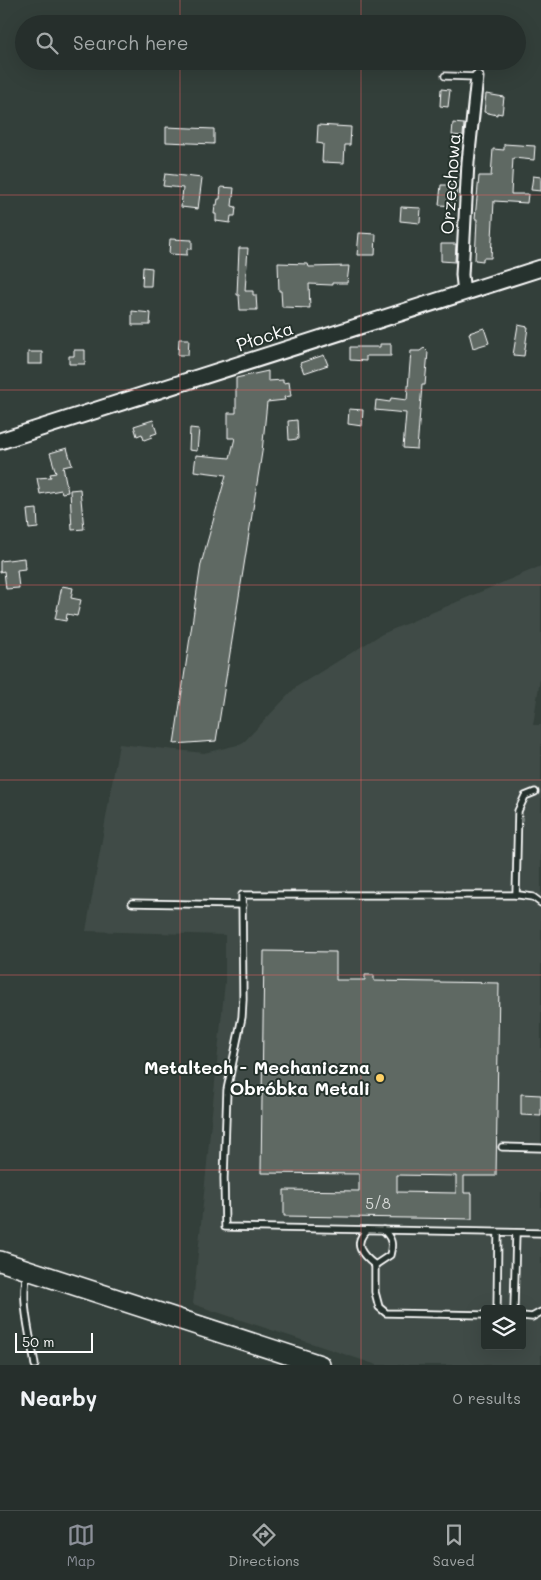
<!DOCTYPE html>
<meta charset="utf-8">
<style>
body{margin:0;font-family:Mali,sans-serif;background:#323b38;color:#f1f3f6}
.controls{position:absolute;right:15px;bottom:15px;display:grid;overflow:hidden;border-radius:5px;box-shadow:0 5px 20px #0002}
.controls button{width:45px;height:45px;display:grid;place-items:center;padding:0;border:0;border-bottom:1px solid #424a48;background:#262f2c;color:#f1f3f6;font:25px sans-serif}
.scale{position:absolute;left:15px;bottom:12px;width:78px;box-sizing:border-box;padding-left:5px;border:2px solid #fff;border-top:0;font-size:14px;line-height:18px;white-space:nowrap;color:#fff;-webkit-text-stroke:4px #26332d;paint-order:stroke}
.list{margin:0;padding:0;list-style:none}
h2{display:flex;justify-content:space-between;align-items:center;height:65px;margin:0;padding:0 20px;font-size:21px}
h2 small{font-size:16px;font-weight:400;color:#a4a9a9}
.icon{flex:none;width:28px;height:28px;fill:none;stroke:currentColor;stroke-width:2;stroke-linecap:round;stroke-linejoin:round}
.map{position:relative;flex:none;width:541px;height:1365px;overflow:hidden}
.search{position:absolute;background:#262f2c;box-shadow:0 5px 20px #0002;left:15px;right:15px;top:15px;height:55px;display:flex;align-items:center;gap:12px;box-sizing:border-box;padding:0 18px;border-radius:28px;color:#a4a9a9;font-size:19px}
.sheet{height:145px;background:#262f2c}
nav{display:flex;justify-content:space-around;align-items:center;box-sizing:border-box;height:70px;border-top:1px solid #424a48;background:#262f2c;font-size:14px;color:#a4a9a9}
nav a{display:grid;justify-items:center;gap:2px}
nav .on{color:#8c9099}
.map>svg:first-child{display:block}
</style>
<div class="map">
<svg width="541" height="1365" viewBox="0 0 541 1365">
<rect width="100%" height="100%" fill="#333f3a"/>
<filter id="ink" filterUnits="userSpaceOnUse"><feTurbulence type="fractalNoise" baseFrequency=".02" numOctaves="2"/><feDisplacementMap in="SourceGraphic" scale="10" xChannelSelector="R" yChannelSelector="G"/><feConvolveMatrix kernelMatrix="1 2 1 2 8 2 1 2 1" color-interpolation-filters="sRGB"/></filter>
<g filter="url(#ink)">
<!-- built -->
<path fill="#404c47" fill-rule="evenodd" d="M541,566V672L533,725H541V1365H377L193,1304L225,982V935L86,931L119,744L204,753L242,744L296,687L382,634ZM485,1309H522V1346H485Z"/>
<!-- building -->
<g fill="#5f6964" stroke="#fff" fill-rule="evenodd">
<path d="M441,89L450,90L448,107L440,106Z"/>
<path d="M486,94L504,97L502,114L497,113V115L484,112Z"/>
<path d="M453,123L464,124L463,136L452,135Z"/>
<path d="M318,125L351,127L350,145H345L344,163L322,162L323,144L317,143Z"/>
<path d="M166,127L214,129V144L166,142Z"/>
<path d="M504,144L535,146L534,160L513,158L511,194H528L527,203L494,201L491,258H483V261L475,260L477,219H475L479,176H491L493,149L504,150Z"/>
<path d="M165,174L202,178L198,209L181,207L183,188L163,186Z"/>
<path d="M533,176L541,177V191L531,190Z"/>
<path d="M441,185H455V190H457L454,206L439,205Z"/>
<path d="M221,187L234,188L232,206L236,207L235,216H231L230,223L216,221V214H214L215,205H217L218,199H220Z"/>
<path d="M401,207L421,208L420,223L400,221Z"/>
<path d="M359,233L376,234L375,255H357Z"/>
<path d="M170,239L192,240V249H187V255L169,254Z"/>
<path d="M441,244H456L455,262L441,261Z"/>
<path d="M239,248H248L245,291H253V295H256L257,310H240L239,295H237Z"/>
<path d="M278,263L308,264L309,267L349,266L347,283H332V285L309,284L310,308L282,307L281,291H279Z"/>
<path d="M143,267L152,268L151,286H142Z"/>
<path d="M132,311L151,313L150,325H132Z"/>
<path d="M518,325L528,327L524,356L513,355Z"/>
<path d="M484,328L489,343L473,348L469,333Z"/>
<path d="M179,339H189L188,355H178Z"/>
<path d="M380,344H391V356H366V361L350,360V347H380Z"/>
<path d="M424,348L428,352L425,385H422L417,449L403,448L406,413L375,410L376,400L390,402L391,398L407,400L411,351H420Z"/>
<path d="M74,350H85V364H69V356H74Z"/>
<rect x="28" y="352" width="14" height="12"/>
<path d="M324,355L328,365L304,373L300,363Z"/>
<path d="M268,371V381L283,380V383L289,382L291,396L284,397L285,400L267,402L262,452L216,741L174,744L201,564L226,475L194,471L196,455L230,458L235,438H228V413H236V378Z"/>
<path d="M349,409L363,410L362,426L348,424Z"/>
<path d="M153,420L157,433L151,435L152,437L144,440L142,434L137,436L134,426Z"/>
<path d="M297,420L298,439L289,440L288,421Z"/>
<path d="M190,428L199,429L197,451L189,450Z"/>
<path d="M67,448L72,465L63,467L68,492L62,493L61,490L40,494L37,478L51,477L50,474L56,473L50,453Z"/>
<path d="M80,489L84,529L72,530L70,490Z"/>
<path d="M37,509L38,528L29,529L27,510Z"/>
<path d="M24,558L25,569L17,570L19,588L6,589L4,571L0,572V561Z"/>
<path d="M62,586L73,588L71,598L81,600L77,616L67,614L66,621L55,619Z"/>
<path d="M264,951L336,952V980H365V975H374V981L499,983L496,1176H464V1193H472V1219L284,1216V1190L359,1191V1174L261,1173ZM397,1175L456,1176V1193L397,1192Z"/>
<path d="M521,1094L541,1095V1116L521,1115Z"/>
</g>
<g fill="none" stroke-linecap="round" stroke-linejoin="round">
<!-- service casing -->
<g stroke="#fff" stroke-width="9">
<g id="service">
<path d="M445,76L477,77"/>
<path d="M516,895L518,811L525,796L535,792"/>
<path d="M132,903L243,905"/>
<path d="M541,903L533,897L519,895H242L243,999L242,1017L227,1090L224,1178L225,1227L541,1233"/>
<path d="M502,1147L541,1148"/>
<path d="M367,1230C352,1244 362,1255 375,1265"/>
<path d="M383,1230C392,1238 393,1244 390,1255L375,1265V1292L379,1307L386,1313L485,1315"/>
<path d="M27,1274C20,1301 31,1338 35,1365"/>
<path d="M497,1309L498,1233"/>
<path d="M514,1309L516,1233"/>
<path d="M522,1316L532,1317L541,1312"/>
</g>
</g>
<!-- minor casing -->
<g stroke="#fff" stroke-width="15">
<path id="minor" d="M464,293L462,275L468,162L477,77"/>
</g>
<!-- tertiary casing -->
<g stroke="#fff" stroke-width="19">
<path id="tertiary" d="M0,441L541,268"/>
</g>
<!-- primary casing -->
<g stroke="#fff" stroke-width="22">
<path id="primary" d="M0,1261L320,1365"/>
</g>
<!-- service -->
<use href="#service" stroke="#26332d" stroke-width="5.5"/>
<!-- minor -->
<use href="#minor" stroke="#26332d" stroke-width="11"/>
<!-- tertiary -->
<use href="#tertiary" stroke="#26332d" stroke-width="15"/>
<!-- primary -->
<use href="#primary" stroke="#26332d" stroke-width="19"/>
</g>
</g>
<!-- grid -->
<path fill="none" stroke="#e05e5e" stroke-width="1" stroke-opacity="0.55" d="M180,0V24M361,0V24M180,61V1365M361,61V1365M0,195H541M0,390H541M0,585H541M0,780H541M0,975H541M0,1170H541"/>
<!-- markers -->
<circle fill="#ffd166" stroke="#26332d" stroke-width="2" cx="380" cy="1078" r="5"/>
<g text-anchor="middle" stroke-width="4" stroke-linejoin="round" paint-order="stroke">
<!-- number labels -->
<g font-size="15" fill="#d7dad8">
<text x="378" y="1209">5/8</text>
</g>
<!-- street labels -->
<g font-size="18" fill="#fff" stroke="#26332d">
<text transform="translate(451 184) rotate(-86)" y="6">Orzechowa</text>
<text transform="translate(265 337) rotate(-18)" y="6">Płocka</text>
</g>
<!-- poi labels -->
<g font-size="18" font-weight="bold" fill="#fff" stroke="#26332d" text-anchor="end">
<text x="370" y="1074">Metaltech - Mechaniczna<tspan x="370" dy="21">Obróbka Metali</tspan></text>
</g>
</g>
</svg>
<div class="controls">
<button><svg class="icon" aria-label="layers" viewBox="0 0 24 24"><path d="M12 4l9 5-9 5-9-5zM3 14l9 5 9-5"/></svg></button>
</div>
<div class="scale">50 m</div>
<div class="search"><svg class="icon" aria-label="search" viewBox="0 0 24 24"><circle cx="10" cy="10" r="6"/><path d="M15 15l6 6"/></svg>Search here</div>
</div>
<section class="sheet">
<h2>Nearby<small>0 results</small></h2>
<ul class="list">
</ul>
</section>
<nav>
<a class="on"><svg class="icon" aria-label="map" viewBox="0 0 24 24"><path d="M3 6l6-2 6 2 6-2v14l-6 2-6-2-6 2zM9 4v14M15 6v14"/></svg>Map</a>
<a><svg class="icon" aria-label="directions" viewBox="0 0 24 24"><path d="M12 3l9 9-9 9-9-9zM9 14v-3h6M13 9l2 2-2 2"/></svg>Directions</a>
<a><svg class="icon" aria-label="saved" viewBox="0 0 24 24"><path d="M7 4h10v16l-5-4-5 4z"/></svg>Saved</a>
</nav>
